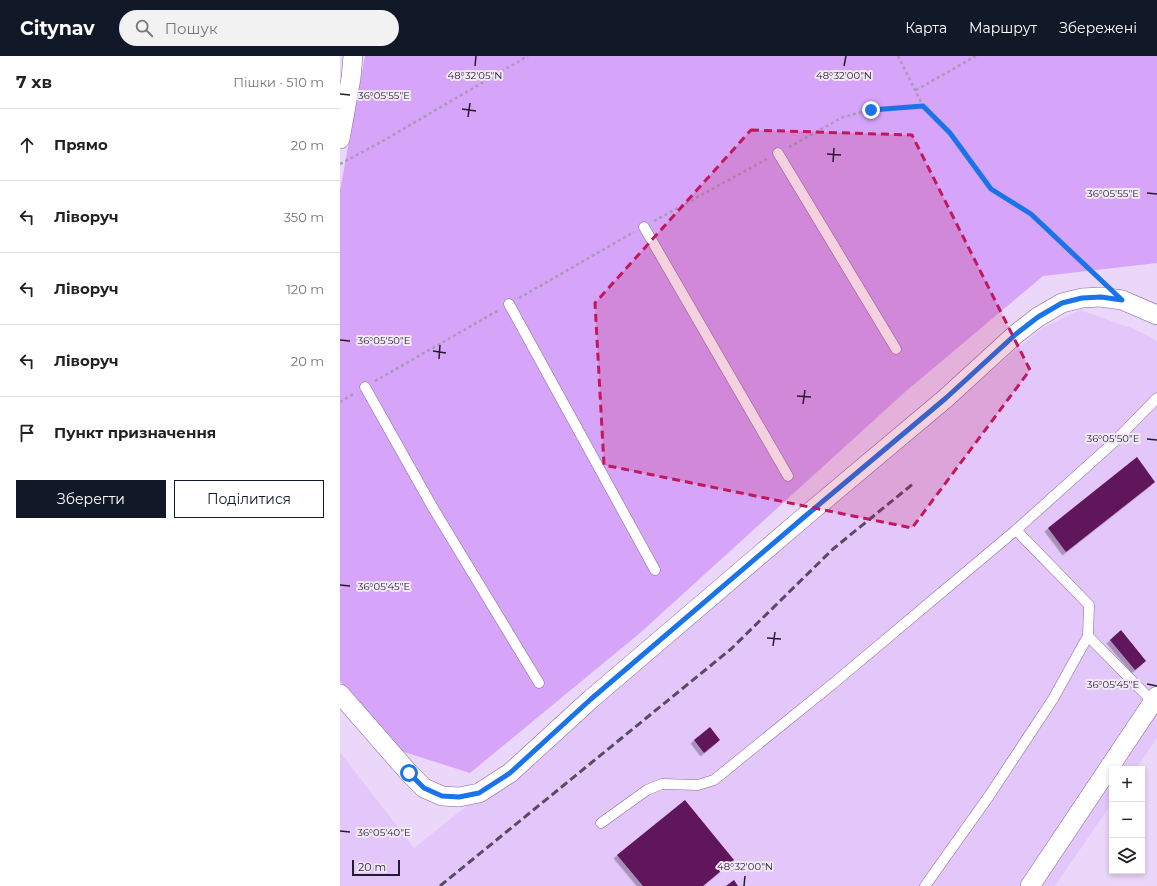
<!DOCTYPE html>
<html lang="uk">
<meta charset="utf-8">
<style>
body{margin:0;font-family:Montserrat,sans-serif;background:#f2f2f2;color:#222}
.controls{position:absolute;right:12px;bottom:12px;display:grid;overflow:hidden;border-radius:0px;box-shadow:0 2px 6px #0003}
.controls button{width:36px;height:36px;display:grid;place-items:center;padding:0;border:0;border-bottom:1px solid #e0e0e0;background:#fff;color:#222;font:20px sans-serif}
.scale{position:absolute;left:12px;bottom:10px;width:48px;box-sizing:border-box;padding-left:4px;border:2px solid #271b30;border-top:0;font-size:11px;line-height:14px;white-space:nowrap;color:#271b30;-webkit-text-stroke:3px #f1eaf6;paint-order:stroke}
.stop{position:absolute;width:12px;height:12px;margin:-9px;border:3px solid #1a73e8;border-radius:50%;background:#fff}
.stop.end{background:#1a73e8;border-color:#fff;box-shadow:0 1px 4px #0008}
.list{margin:0;padding:0;list-style:none}
h2{display:flex;justify-content:space-between;align-items:center;height:52px;margin:0;padding:0 16px;font-size:17px}
h2 small{font-size:13px;font-weight:400;color:#767676}
.list li{display:grid;grid-template-columns:26px 1fr auto;gap:12px;align-items:center;box-sizing:border-box;height:72px;padding:0 16px;border-top:1px solid #e0e0e0}
.list b{display:block;font-size:15px;white-space:nowrap}
.list em{font-size:13px;font-style:normal;color:#767676}
.actions{display:flex;gap:8px;padding:12px 16px}
.actions a{flex:1;padding:9px 0;border:1px solid #111827;border-radius:0px;text-align:center;font-size:14px;color:#111827}
.actions .main{background:#111827;color:#fff}
.icon{flex:none;width:22px;height:22px;fill:none;stroke:currentColor;stroke-width:2;stroke-linecap:round;stroke-linejoin:round}
.map{position:relative;flex:none;width:817px;height:830px;overflow:hidden}
header{display:flex;align-items:center;gap:24px;box-sizing:border-box;height:56px;padding:0 20px;background:#111827;color:#fff}
header strong{font-size:19px}
nav{display:flex;gap:22px;margin-inline-start:auto;font-size:14px}
.search{width:280px;height:36px;background:#f2f2f2;display:flex;align-items:center;gap:10px;box-sizing:border-box;padding:0 14px;border-radius:22px;color:#767676;font-size:15px}
main{display:flex}
aside{flex:1;background:#fff}
.map>svg:first-child{display:block}
</style>
<header>
<strong>Citynav</strong>
<div class="search"><svg class="icon" aria-label="search" viewBox="0 0 24 24"><circle cx="10" cy="10" r="6"/><path d="M15 15l6 6"/></svg>Пошук</div>
<nav><a>Карта</a><a>Маршрут</a><a>Збережені</a></nav>
</header>
<main>
<aside>
<h2>7 хв<small>Пішки · 510 m</small></h2>
<ul class="list">
<li><svg class="icon" aria-label="ahead" viewBox="0 0 24 24"><path d="M12 20V5M6 11l6-6 6 6"/></svg><div><b>Прямо</b></div><em>20 m</em></li>
<li><svg class="icon" aria-label="left" viewBox="0 0 24 24"><path d="M17 20v-9H6M10 6l-5 5 5 5"/></svg><div><b>Ліворуч</b></div><em>350 m</em></li>
<li><svg class="icon" aria-label="left" viewBox="0 0 24 24"><path d="M17 20v-9H6M10 6l-5 5 5 5"/></svg><div><b>Ліворуч</b></div><em>120 m</em></li>
<li><svg class="icon" aria-label="left" viewBox="0 0 24 24"><path d="M17 20v-9H6M10 6l-5 5 5 5"/></svg><div><b>Ліворуч</b></div><em>20 m</em></li>
<li><svg class="icon" aria-label="arrive" viewBox="0 0 24 24"><path d="M6 21V4h12l-3 4 3 4H6"/></svg><div><b>Пункт призначення</b></div></li>
</ul>
<div class="actions"><a class="main">Зберегти</a><a>Поділитися</a></div>
</aside>
<div class="map">
<svg width="817" height="830" viewBox="0 0 817 830">
<defs>
<filter id="shadow"><feDropShadow dx="-3.5" dy="3.5" stdDeviation="0" flood-color="#0004"/></filter>
</defs>
<rect width="100%" height="100%" fill="#ebd7fa"/>
<!-- built -->
<path fill="#e4c7fa" d="M740,254L794,273L817,285V682L796,713H772V747L715,830H0V696L74,792L284,624L702,272Z"/>
<!-- green -->
<path fill="#d6a4f9" d="M25,0H817V207L703,220L565,336L300,577L130,717L61,695L0,625V134Z"/>
<!-- building -->
<g fill="#5f145a" filter="url(#shadow)">
<path d="M797,401L815,426L726,496L708,472Z"/>
<path d="M781,574L806,605L795,614L770,584Z"/>
<path d="M370,671L380,684L364,697L354,684Z"/>
<path d="M345,744L394,804L363,830H303L277,799Z"/>
<path d="M394,824L398,830H386Z"/>
</g>
<g fill="none" stroke-linecap="round" stroke-linejoin="round">
<!-- lane casing -->
<g stroke="#85669b" stroke-width="11">
<g id="lane">
<path d="M438,97L556,293"/>
<path d="M304,171L448,420"/>
<path d="M169,248L315,514"/>
<path d="M25,331L93,452L199,627"/>
<path d="M748,580L813,646"/>
<path d="M261,767L307,734L322,728L358,729L374,724L495,626L676,474L773,387L817,342"/>
<path d="M585,830L649,740L713,643L748,580L749,549L676,474"/>
</g>
</g>
<!-- street casing -->
<g stroke="#85669b" stroke-width="20">
<g id="street">
<path d="M0,83L11,22L13,0"/>
<path d="M0,638L69,717L84,732L102,740L119,741L139,737L170,717L251,643L463,462L606,342L676,278L698,261L722,247L742,242L761,241L782,244L817,259"/>
<path d="M690,830L817,640"/>
</g>
</g>
<!-- path -->
<g stroke="#aa99b7" stroke-width="2.5" stroke-dasharray="3 3" stroke-linecap="butt">
<path d="M558,0L583,50L610,77L651,133L691,158L762,224"/>
<path d="M576,34L636,0"/>
<path d="M449,91L503,61L531,54L583,50"/>
<path d="M0,108L41,86L188,0"/>
<path d="M314,165L427,103"/>
<path d="M179,242L294,176"/>
<path d="M35,325L159,254"/>
<path d="M0,346L15,337"/>
</g>
<!-- lane -->
<use href="#lane" stroke="#fff" stroke-width="10"/>
<!-- street -->
<use href="#street" stroke="#fff" stroke-width="19"/>
<!-- rail -->
<path stroke="#584a62" stroke-width="3" stroke-dasharray="8 4" stroke-linecap="butt" d="M100,830L391,593L493,493L574,427"/>
</g>
<g fill="none" stroke-linecap="round" stroke-linejoin="round">
<!-- route -->
<path stroke="#1a73e8" stroke-width="5" d="M69,717L84,732L102,740L119,741L139,737L170,717L251,643L463,462L606,342L676,278L698,261L722,247L742,242L761,241L782,244L691,158L651,133L610,77L583,50L531,54"/>
</g>
<!-- marked area -->
<path fill="#c2185b" fill-opacity="0.2" stroke="#c2185b" stroke-width="3" stroke-dasharray="8 5" stroke-linejoin="round" d="M411,74L572,79L690,314L572,472L264,409L255,247Z"/>
<!-- ticks -->
<path fill="none" stroke="#271b30" stroke-width="1.5" d="M135,10L136,0M504,10L506,0M0,38L10,39M122,53L136,55M128,61L130,47M487,98L501,99M493,106L494,92M807,137L817,138M0,284L10,285M93,295L106,297M99,303L100,289M457,340L471,341M463,348L465,334M807,383L817,384M0,529L10,530M427,582L441,583M433,590L435,576M807,628L817,630M0,775L10,776M404,830L405,820"/>
<g font-size="10" text-anchor="middle" fill="#271b30" stroke="#f1eaf6" stroke-width="4" stroke-linejoin="round" paint-order="stroke">
<text x="135" y="23">48°32'05"N</text>
<text x="504" y="23">48°32'00"N</text>
<text x="44" y="43">36°05'55"E</text>
<text x="773" y="141">36°05'55"E</text>
<text x="44" y="288">36°05'50"E</text>
<text x="773" y="386">36°05'50"E</text>
<text x="44" y="534">36°05'45"E</text>
<text x="773" y="632">36°05'45"E</text>
<text x="44" y="780">36°05'40"E</text>
<text x="405" y="814">48°32'00"N</text>
</g>
</svg>
<div class="controls">
<button>+</button>
<button>−</button>
<button><svg class="icon" aria-label="layers" viewBox="0 0 24 24"><path d="M12 4l9 5-9 5-9-5zM3 14l9 5 9-5"/></svg></button>
</div>
<div class="scale">20 m</div>
<div class="stop" style="left:69px;top:717px"></div>
<div class="stop end" style="left:531px;top:54px"></div>
</div>
</main>
